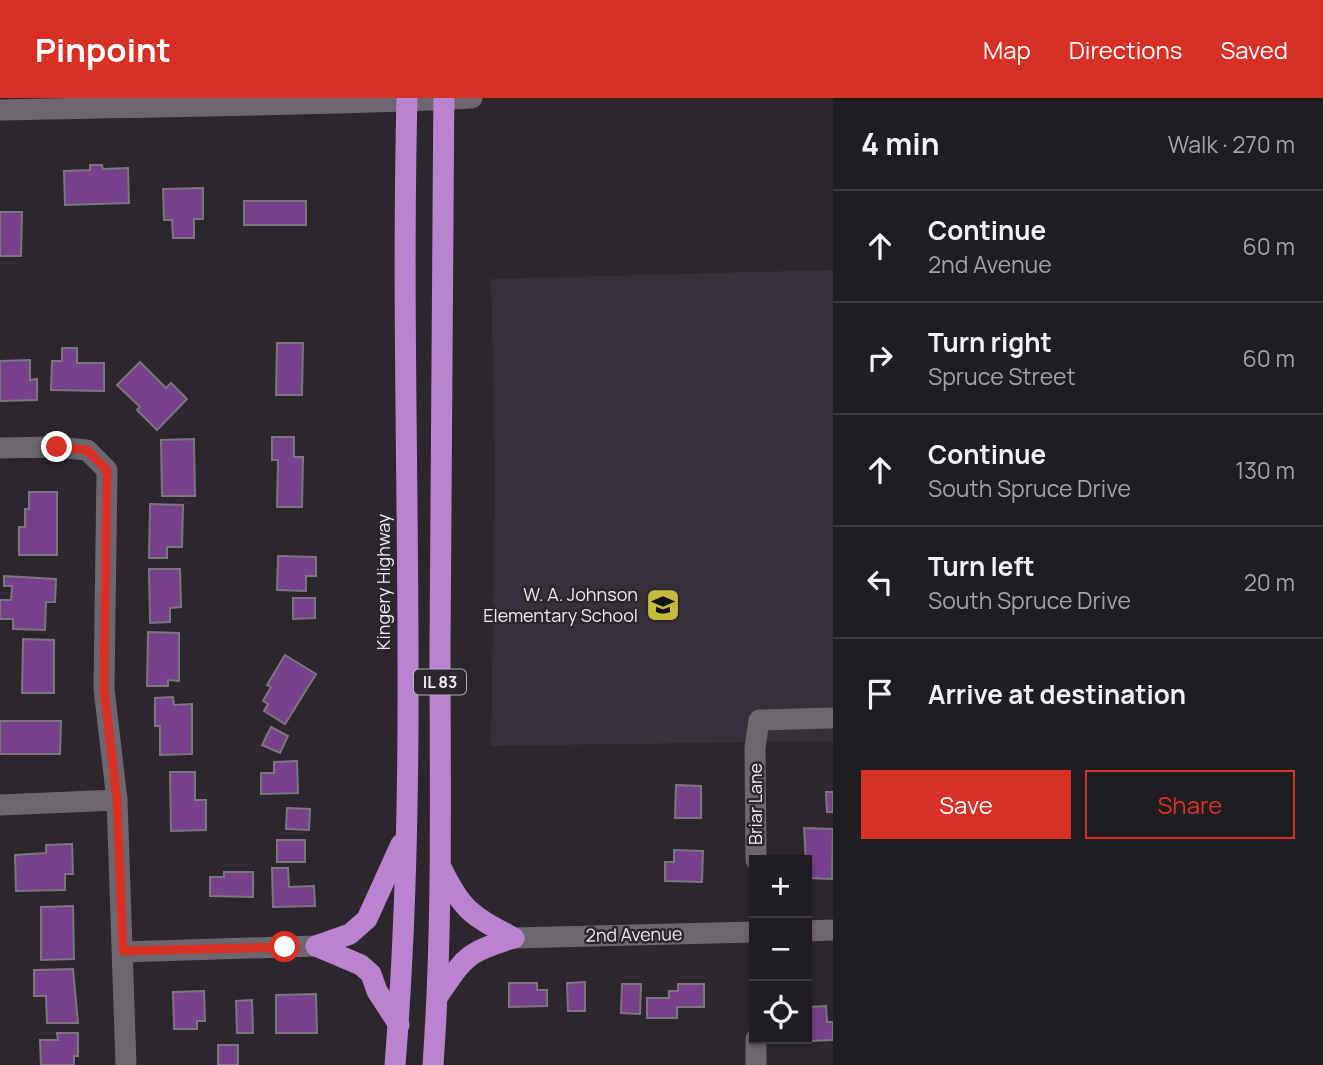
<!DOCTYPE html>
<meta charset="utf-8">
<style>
body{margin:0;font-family:Manrope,sans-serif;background:#28262a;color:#f1f3f6}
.controls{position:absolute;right:21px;bottom:21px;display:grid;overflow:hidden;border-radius:0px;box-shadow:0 2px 5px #0004}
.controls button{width:63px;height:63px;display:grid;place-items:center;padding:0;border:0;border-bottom:2px solid #3d3b40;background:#201d22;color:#f1f3f6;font:35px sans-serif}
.stop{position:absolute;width:21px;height:21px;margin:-16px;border:5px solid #d93025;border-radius:50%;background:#fff}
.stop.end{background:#d93025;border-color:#fff;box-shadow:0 2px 7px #0008}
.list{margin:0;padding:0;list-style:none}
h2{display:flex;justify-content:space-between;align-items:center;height:91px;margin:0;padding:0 28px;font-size:30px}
h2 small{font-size:23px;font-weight:400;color:#a2a2a5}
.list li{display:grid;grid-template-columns:46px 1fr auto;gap:21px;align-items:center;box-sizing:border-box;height:112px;padding:0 28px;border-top:2px solid #3d3b40}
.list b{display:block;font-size:26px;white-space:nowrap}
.list p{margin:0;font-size:23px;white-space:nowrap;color:#a2a2a5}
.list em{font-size:23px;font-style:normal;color:#a2a2a5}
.actions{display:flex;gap:14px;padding:21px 28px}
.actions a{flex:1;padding:16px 0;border:2px solid #d93025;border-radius:0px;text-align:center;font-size:24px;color:#d93025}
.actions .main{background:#d93025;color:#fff}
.icon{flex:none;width:38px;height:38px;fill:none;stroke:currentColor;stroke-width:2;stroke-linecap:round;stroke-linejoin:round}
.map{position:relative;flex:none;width:833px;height:967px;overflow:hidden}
header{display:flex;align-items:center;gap:42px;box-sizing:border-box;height:98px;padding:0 35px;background:#d93025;color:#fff}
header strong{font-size:33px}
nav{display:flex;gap:38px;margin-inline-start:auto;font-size:24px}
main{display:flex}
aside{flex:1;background:#201d22}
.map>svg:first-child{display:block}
</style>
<header>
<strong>Pinpoint</strong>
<nav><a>Map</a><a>Directions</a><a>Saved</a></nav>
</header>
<main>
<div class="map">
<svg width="833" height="967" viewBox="0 0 833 967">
<rect width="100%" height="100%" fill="#2b272d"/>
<!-- built -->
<path fill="#372f3a" d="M833,172V643L491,648L495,372L491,181Z"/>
<!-- building -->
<g fill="#75418a" stroke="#7b767d" stroke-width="2">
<path d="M90,67H102L103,71L128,70L129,105L65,107L64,73L90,72Z"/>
<path d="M203,90V121H194V140H173L172,122H164L163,91Z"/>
<rect x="244" y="103" width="62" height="24"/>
<path d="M0,114H22L21,158H0Z"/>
<path d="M277,245H303L302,297H276Z"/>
<path d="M62,250H77V265H104V293L51,292L52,263H62Z"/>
<path d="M30,262V282L37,281V302L0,303V263Z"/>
<path d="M140,264L166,290L171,285L187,301L157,332L137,312L140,309L117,287Z"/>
<path d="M272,339H294V359H303L302,409H277L278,362H272Z"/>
<path d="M194,341L195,398H162L161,342Z"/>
<path d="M29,394H57V457H19V429H25V411H29Z"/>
<path d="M150,406L183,407L182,449H167V460H149Z"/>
<path d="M278,458L316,459V478H306V493L277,492Z"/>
<path d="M149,471H180L181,509L170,510V524L150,525Z"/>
<path d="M4,478L56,481L55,504H46L45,532L13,531V521H0V502H11L12,488H4Z"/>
<path d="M293,500H315V520L293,521Z"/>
<path d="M148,534L179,535V583L168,582V588H147Z"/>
<path d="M23,541L54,542V595H22Z"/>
<path d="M285,557L316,576L285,626L264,613L268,606L263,603L271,589L267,587Z"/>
<path d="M173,599L174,607L192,606V656L160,657V628H155V600Z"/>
<path d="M0,623H61L60,656H0Z"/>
<path d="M271,629L288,638L280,655L262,647Z"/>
<path d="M297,663L298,695L261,696V675H274V664Z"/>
<path d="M170,674H195V702H206V732L171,733Z"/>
<path d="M676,687L701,688V720H675Z"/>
<path d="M826,694H833V714H827Z"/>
<path d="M287,710L310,711L309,732L286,731Z"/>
<path d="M804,730L833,731L832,781L807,780Z"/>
<rect x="277" y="742" width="28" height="22"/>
<path d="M72,746L73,776H65V792L16,793L15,757L46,755V747Z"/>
<path d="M674,752L703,753L702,784L665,783V764H674Z"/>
<path d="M272,770H288L289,789L314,788L315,808L273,809Z"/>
<path d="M224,774H253V799L210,798V779H224Z"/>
<path d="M73,808L74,861L41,862V809Z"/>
<path d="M73,871L78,925H47L46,898H34V872Z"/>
<path d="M585,884V913H568L567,885Z"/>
<path d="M509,885H537V892H547V908L509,909Z"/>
<path d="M622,886H641L640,916L621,915Z"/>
<path d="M678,886H704V909H677V920H647V900H669V893H678Z"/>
<path d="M204,893L205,923H197V931H174L173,894Z"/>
<path d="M316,896L317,935H276V897Z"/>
<path d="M252,902L253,935H237L236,903Z"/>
<path d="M826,908L827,924H833V942L809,943V909Z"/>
<path d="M57,935H78V958H74V967H41L40,942H58Z"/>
<rect x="218" y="947" width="20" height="20"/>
</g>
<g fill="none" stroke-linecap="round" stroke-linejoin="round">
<!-- minor -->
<g stroke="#6c676e" stroke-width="21">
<path d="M0,12C157,8 315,8 472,0"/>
<path d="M0,350L57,349L87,352L107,372L104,591L117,702L126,967"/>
<path d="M0,707L117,702"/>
<path d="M756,762L755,650L759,622L833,620"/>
<path d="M807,833L833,832"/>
<path d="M514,840L754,834"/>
<path d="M123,854L316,848"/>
<path d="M756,941V967"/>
</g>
<!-- highway -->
<g stroke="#ba83d0" stroke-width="21">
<path d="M442,771C463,814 473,818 514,840"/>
<path d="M316,848L350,836L367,821L401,746"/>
<path d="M316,848L361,867L371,876L377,893L399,927"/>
<path d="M438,898C465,859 466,854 514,840"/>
<path d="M395,967C421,646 399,322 407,0"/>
<path d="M433,967C443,828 440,689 440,550C440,366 441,183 444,0"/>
</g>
</g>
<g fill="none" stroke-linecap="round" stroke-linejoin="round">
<!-- route -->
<path stroke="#d93025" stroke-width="9" d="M57,349L87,352L107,372L104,591L117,702L123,853L285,849"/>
</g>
<!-- icons -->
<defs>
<g id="school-square" transform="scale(1.75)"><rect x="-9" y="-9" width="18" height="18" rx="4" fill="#c4bc3e" stroke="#2b272d"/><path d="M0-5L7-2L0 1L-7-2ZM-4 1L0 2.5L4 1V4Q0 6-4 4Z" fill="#111"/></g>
</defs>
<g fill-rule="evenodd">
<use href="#school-square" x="663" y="507"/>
</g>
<g text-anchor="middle" stroke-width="5" stroke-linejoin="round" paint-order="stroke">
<!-- shield labels -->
<rect fill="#2b272d" stroke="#b3b0b4" stroke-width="2" x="414" y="571.5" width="52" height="25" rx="5"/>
<g font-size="16" font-weight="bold" fill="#edeaee">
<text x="440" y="590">IL 83</text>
</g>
<!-- street labels -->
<g font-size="18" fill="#edeaee" stroke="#2b272d">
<text transform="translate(384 484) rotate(-90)" y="6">Kingery Highway</text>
<text transform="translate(756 706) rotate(-90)" y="6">Briar Lane</text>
<text transform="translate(634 837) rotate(-1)" y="6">2nd Avenue</text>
</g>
<!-- poi labels -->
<g font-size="18" fill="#edeaee" stroke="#2b272d" text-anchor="end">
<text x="638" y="503">W. A. Johnson<tspan x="638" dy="21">Elementary School</tspan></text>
</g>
</g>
</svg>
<div class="controls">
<button>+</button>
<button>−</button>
<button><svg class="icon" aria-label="locate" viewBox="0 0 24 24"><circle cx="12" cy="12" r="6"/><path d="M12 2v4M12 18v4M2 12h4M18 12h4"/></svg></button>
</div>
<div class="stop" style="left:285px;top:849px"></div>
<div class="stop end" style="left:57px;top:349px"></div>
</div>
<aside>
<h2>4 min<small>Walk · 270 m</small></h2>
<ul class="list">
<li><svg class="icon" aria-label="ahead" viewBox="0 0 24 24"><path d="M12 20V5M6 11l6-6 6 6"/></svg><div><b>Continue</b><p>2nd Avenue</p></div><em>60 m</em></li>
<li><svg class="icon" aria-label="right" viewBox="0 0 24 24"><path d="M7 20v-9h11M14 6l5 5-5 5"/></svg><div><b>Turn right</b><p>Spruce Street</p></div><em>60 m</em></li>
<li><svg class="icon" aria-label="ahead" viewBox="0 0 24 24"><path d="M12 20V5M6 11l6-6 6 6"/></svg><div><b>Continue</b><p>South Spruce Drive</p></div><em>130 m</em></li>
<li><svg class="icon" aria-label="left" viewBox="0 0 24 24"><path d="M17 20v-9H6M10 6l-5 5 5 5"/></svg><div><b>Turn left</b><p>South Spruce Drive</p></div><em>20 m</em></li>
<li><svg class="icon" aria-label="arrive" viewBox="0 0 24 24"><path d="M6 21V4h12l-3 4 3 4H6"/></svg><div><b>Arrive at destination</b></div></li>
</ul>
<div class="actions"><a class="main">Save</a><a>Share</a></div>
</aside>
</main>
